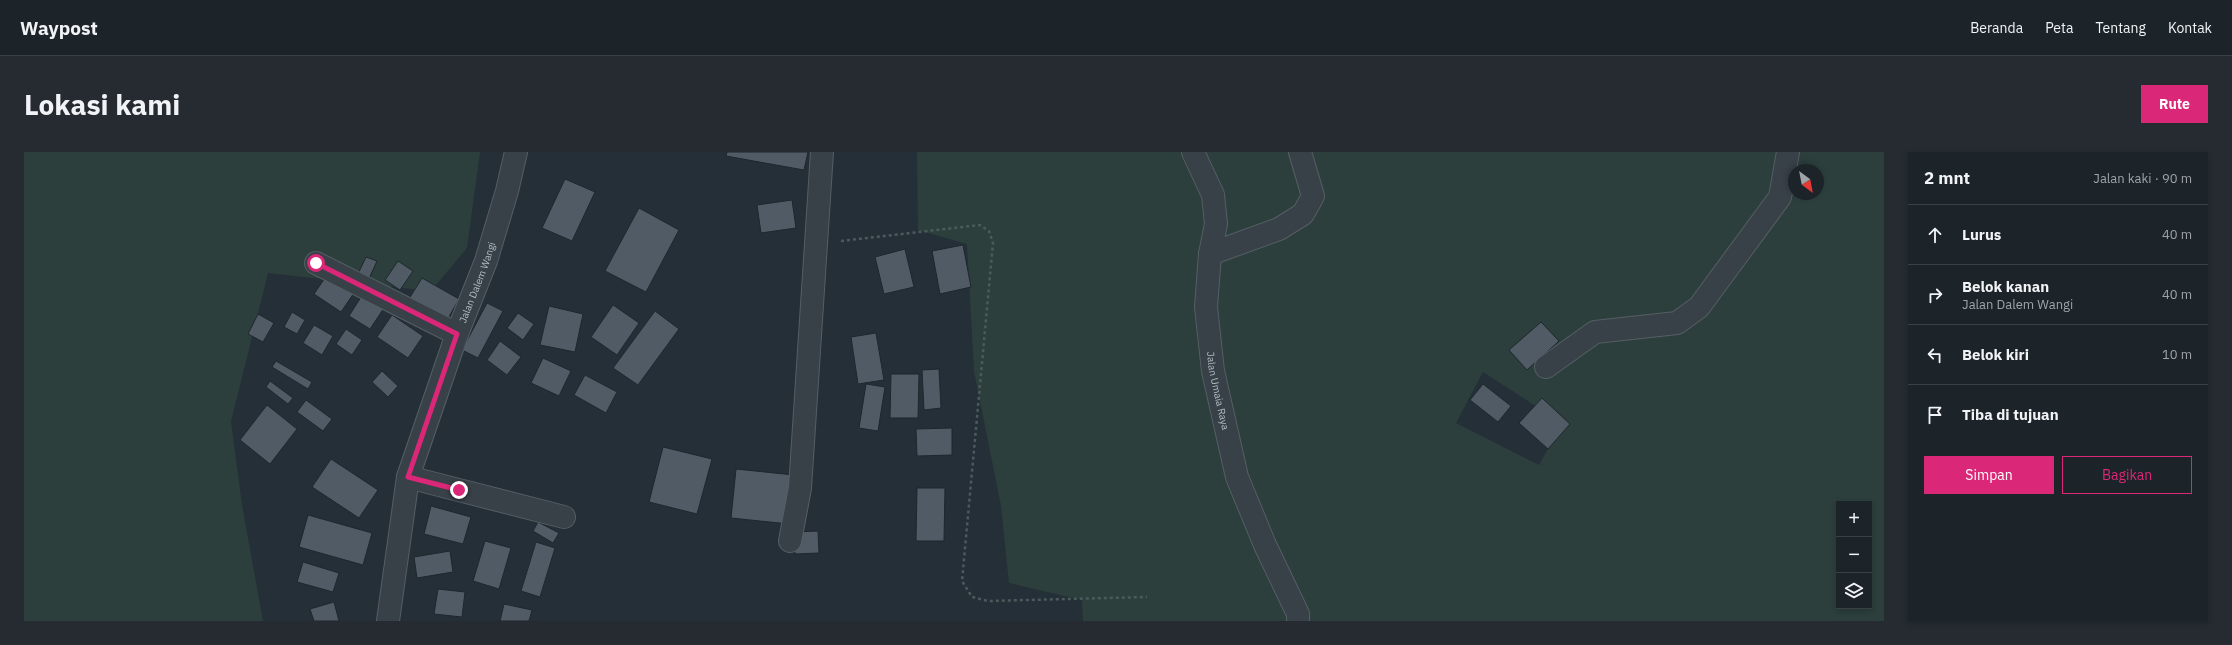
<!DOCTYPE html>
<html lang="id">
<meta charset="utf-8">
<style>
body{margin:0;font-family:"IBM Plex Sans",sans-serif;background:#252b31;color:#f1f3f6}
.controls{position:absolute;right:12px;bottom:12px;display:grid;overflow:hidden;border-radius:0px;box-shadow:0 2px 6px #0003}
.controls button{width:36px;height:36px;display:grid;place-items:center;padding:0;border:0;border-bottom:1px solid #3a4046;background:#1c2329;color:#f1f3f6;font:20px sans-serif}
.compass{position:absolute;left:1764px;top:12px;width:36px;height:36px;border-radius:50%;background:#1c2329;box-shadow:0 2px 6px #0003;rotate:148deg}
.stop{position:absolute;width:12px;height:12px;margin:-9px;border:3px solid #db2777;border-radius:50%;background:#fff}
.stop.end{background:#db2777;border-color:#fff;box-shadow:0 1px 4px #0008}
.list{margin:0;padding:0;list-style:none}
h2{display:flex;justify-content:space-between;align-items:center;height:52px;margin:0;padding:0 16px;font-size:17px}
h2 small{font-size:13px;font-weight:400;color:#a0a4a8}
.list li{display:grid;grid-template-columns:26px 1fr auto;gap:12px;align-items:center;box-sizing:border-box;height:60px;padding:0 16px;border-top:1px solid #3a4046}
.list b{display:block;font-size:15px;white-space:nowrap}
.list p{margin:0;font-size:13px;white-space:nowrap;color:#a0a4a8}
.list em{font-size:13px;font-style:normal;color:#a0a4a8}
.actions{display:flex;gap:8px;padding:12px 16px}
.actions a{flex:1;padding:9px 0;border:1px solid #db2777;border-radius:0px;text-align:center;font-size:14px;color:#db2777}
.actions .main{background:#db2777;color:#fff}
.icon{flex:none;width:22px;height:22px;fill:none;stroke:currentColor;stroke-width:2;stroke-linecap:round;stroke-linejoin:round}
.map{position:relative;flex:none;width:1860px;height:469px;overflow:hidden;border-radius:0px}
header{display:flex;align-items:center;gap:24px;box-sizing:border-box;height:56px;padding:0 20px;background:#1c2329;border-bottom:1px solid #3a4046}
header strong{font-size:19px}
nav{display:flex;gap:22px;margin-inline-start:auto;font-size:14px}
.intro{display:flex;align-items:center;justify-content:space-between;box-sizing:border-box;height:96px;padding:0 24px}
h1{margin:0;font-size:28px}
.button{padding:10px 18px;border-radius:0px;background:#db2777;color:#fff;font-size:14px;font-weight:700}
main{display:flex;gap:24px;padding:0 24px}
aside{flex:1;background:#1c2329;border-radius:0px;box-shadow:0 2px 6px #0003}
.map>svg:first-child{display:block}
</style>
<header>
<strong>Waypost</strong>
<nav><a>Beranda</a><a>Peta</a><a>Tentang</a><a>Kontak</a></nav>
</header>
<div class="intro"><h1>Lokasi kami</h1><a class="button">Rute</a></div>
<main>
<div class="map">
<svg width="1860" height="469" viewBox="0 0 1860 469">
<rect width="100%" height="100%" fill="#252f37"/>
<!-- green -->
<g fill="#2c3f3d" fill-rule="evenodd">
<path d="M0,0H456L443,96L407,139L244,121L207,269L218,353L239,469H0Z"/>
<path d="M893,0H1860V469H1059L1058,448L985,431L977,354L950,219L943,92L894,78ZM1770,18H1794V42H1770ZM1459,220L1538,271L1515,313L1432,271ZM1815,352H1845V454H1815Z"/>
</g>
<!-- building -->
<g fill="#505b65" stroke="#1f272e">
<path d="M703,0H784L780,18L702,4Z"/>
<path d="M541,27L571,40L548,89L518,76Z"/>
<path d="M768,48L772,76L737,81L733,53Z"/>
<path d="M615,56L655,78L622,140L581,119Z"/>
<path d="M939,93L947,135L916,142L908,99Z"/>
<path d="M881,97L890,135L860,142L851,105Z"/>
<path d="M342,105L353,109L343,131L332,126Z"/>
<path d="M374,109L389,119L376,138L361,128Z"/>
<path d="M303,123L330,141L317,160L290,142Z"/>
<path d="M398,126L435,147L421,172L383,150Z"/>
<path d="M339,142L360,156L346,177L325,164Z"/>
<path d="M463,151L479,159L454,206L438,198Z"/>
<path d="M589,153L615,171L593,203L567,185Z"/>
<path d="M525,154L559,162L551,200L516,193Z"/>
<path d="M631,159L655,177L614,233L589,216Z"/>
<path d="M268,160L281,168L273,182L260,175Z"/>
<path d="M494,161L510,172L499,188L483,176Z"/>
<path d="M234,162L250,171L239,190L224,182Z"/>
<path d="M368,163L399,184L384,206L353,185Z"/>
<path d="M1517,170L1535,189L1503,218L1485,198Z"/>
<path d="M290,173L309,184L298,203L279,191Z"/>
<path d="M322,177L338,188L328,203L312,192Z"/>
<path d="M852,181L860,228L834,232L827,185Z"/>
<path d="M476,189L497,205L483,223L463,208Z"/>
<path d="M519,206L547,219L535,244L507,231Z"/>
<path d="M252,209L288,230L284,237L248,215Z"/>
<path d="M915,217L917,256L900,258L898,218Z"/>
<path d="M358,219L374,234L364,245L348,230Z"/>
<path d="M867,222H895L894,266H866Z"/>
<path d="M561,223L593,240L582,261L550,243Z"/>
<path d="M246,229L269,246L264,252L242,235Z"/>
<path d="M842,232L861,235L854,279L835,276Z"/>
<path d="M1459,232L1487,254L1474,270L1446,248Z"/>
<path d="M1518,246L1546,272L1524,297L1495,271Z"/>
<path d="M282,248L308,267L299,279L273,260Z"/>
<path d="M243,253L273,277L246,312L216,288Z"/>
<path d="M928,276V303L893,304L892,277Z"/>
<path d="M639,295L688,307L673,362L625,350Z"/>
<path d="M307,307L354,338L335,366L288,335Z"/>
<path d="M712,317L770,323L765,372L707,366Z"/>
<path d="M893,336H921L920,389H892Z"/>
<path d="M407,354L447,365L439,392L400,382Z"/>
<path d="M284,363L348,381L339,413L275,395Z"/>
<path d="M514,370L535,381L529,391L509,379Z"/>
<path d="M794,379L795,401L771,402L770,380Z"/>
<path d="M461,389L487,396L475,437L449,429Z"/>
<path d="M512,390L531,396L516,445L497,439Z"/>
<path d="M426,399L429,420L393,426L390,405Z"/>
<path d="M279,410L315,421L309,440L273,430Z"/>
<path d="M414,437L441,440L438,465L410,462Z"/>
<path d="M310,450L315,469H290L286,457Z"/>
<path d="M480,452L508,458L505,469H476Z"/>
</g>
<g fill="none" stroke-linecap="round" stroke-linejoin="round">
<!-- minor casing -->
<g stroke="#565e65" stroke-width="24">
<g id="minor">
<path id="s1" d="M1169,0L1189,43L1192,72L1186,102L1182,155L1189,219L1213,325L1241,393L1274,462V469"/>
<path d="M1186,102L1255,77L1279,62L1289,44L1276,0"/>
<path d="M292,111L433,182"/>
<path d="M1522,215L1571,180L1653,171L1675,155L1756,45L1764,0"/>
<path d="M384,325L540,365"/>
<path d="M766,389L776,336L798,0"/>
<path id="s2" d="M364,469L384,325L433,182L462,109L483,39L492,0"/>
</g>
</g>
<!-- path -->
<path stroke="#4b5b5c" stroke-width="2.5" stroke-dasharray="3 3" stroke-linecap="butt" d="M817,89L956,73L965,79L969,91L938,429L948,445L964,449L1123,445"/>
<!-- minor -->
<use href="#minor" stroke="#384048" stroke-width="22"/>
</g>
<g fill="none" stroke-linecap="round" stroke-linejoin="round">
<!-- route -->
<path stroke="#db2777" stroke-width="5" d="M292,111L433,182L384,325L435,338"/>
</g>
<g text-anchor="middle" stroke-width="3.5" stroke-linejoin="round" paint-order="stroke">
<!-- street labels -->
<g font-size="10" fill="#b3bbc4" stroke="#1d252c">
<text dy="4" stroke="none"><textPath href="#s2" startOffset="352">Jalan Dalem Wangi</textPath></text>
<text dy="4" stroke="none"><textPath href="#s1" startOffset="245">Jalan Umaia Raya</textPath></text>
</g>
</g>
</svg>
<div class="controls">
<button>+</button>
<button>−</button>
<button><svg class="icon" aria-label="layers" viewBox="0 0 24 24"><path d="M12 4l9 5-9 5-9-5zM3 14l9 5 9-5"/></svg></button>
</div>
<svg class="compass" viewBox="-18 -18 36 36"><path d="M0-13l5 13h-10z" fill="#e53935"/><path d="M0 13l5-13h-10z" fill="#a0a4a8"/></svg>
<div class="stop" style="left:292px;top:111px"></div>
<div class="stop end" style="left:435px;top:338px"></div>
</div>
<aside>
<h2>2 mnt<small>Jalan kaki · 90 m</small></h2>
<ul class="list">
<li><svg class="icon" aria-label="ahead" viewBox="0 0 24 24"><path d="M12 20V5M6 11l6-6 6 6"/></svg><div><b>Lurus</b></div><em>40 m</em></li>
<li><svg class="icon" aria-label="right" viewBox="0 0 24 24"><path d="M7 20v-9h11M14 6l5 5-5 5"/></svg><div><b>Belok kanan</b><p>Jalan Dalem Wangi</p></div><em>40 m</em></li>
<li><svg class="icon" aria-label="left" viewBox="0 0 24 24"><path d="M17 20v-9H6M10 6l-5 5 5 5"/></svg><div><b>Belok kiri</b></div><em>10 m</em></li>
<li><svg class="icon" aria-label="arrive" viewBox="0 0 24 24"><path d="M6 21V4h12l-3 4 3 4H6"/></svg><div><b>Tiba di tujuan</b></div></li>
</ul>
<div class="actions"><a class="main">Simpan</a><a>Bagikan</a></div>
</aside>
</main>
